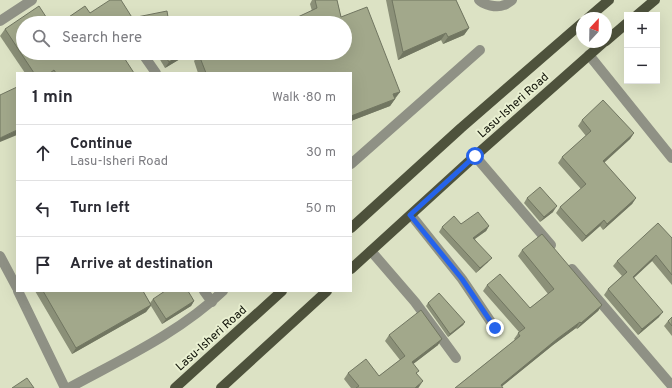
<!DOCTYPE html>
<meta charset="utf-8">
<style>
body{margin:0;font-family:Overpass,sans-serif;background:#f2f2f3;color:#2b2b33}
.controls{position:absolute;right:12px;top:12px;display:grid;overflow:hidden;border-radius:0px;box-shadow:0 4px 16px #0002}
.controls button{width:36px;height:36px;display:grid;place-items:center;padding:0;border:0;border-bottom:1px solid #e1e1e2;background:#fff;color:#2b2b33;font:20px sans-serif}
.compass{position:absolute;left:576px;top:12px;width:36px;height:36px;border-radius:50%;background:#fff;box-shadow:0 4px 16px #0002;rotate:22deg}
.stop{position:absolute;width:12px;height:12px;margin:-9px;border:3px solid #2563eb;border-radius:50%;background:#fff}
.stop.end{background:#2563eb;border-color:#fff;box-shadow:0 1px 4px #0008}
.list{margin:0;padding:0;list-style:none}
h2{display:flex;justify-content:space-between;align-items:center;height:52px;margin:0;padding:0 16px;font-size:17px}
h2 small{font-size:13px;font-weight:400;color:#7c7c81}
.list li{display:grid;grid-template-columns:26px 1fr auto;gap:12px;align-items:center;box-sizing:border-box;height:56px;padding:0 16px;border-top:1px solid #e1e1e2}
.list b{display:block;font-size:15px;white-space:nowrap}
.list p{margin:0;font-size:13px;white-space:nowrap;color:#7c7c81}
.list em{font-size:13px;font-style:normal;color:#7c7c81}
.icon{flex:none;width:22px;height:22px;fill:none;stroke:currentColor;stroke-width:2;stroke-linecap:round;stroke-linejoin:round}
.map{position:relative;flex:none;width:672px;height:388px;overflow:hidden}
.search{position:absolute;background:#fff;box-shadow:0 4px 16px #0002;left:16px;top:16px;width:336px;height:44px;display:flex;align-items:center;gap:10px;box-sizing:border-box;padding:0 14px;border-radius:22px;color:#7c7c81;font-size:15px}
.panel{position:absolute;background:#fff;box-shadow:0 4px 16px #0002;left:16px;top:72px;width:336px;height:220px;border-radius:0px}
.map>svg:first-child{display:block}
</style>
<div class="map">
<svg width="672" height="388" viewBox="0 0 672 388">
<rect width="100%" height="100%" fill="#dce2c4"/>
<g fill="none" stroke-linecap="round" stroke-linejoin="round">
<!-- lane -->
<g stroke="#8f9185" stroke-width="10">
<path d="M411,215L462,279L495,328"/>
<path d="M371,251L415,302L456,358"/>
<path d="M204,291L212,302"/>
</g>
<!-- street -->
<g stroke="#8f9185" stroke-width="10">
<path d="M479,0C483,5 497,8 504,5C506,5 509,2 512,0"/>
<path d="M0,21L32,0"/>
<path d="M142,53L156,73"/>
<path d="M589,55L672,158"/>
<path d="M475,156L551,245"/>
<path d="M351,164L480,50"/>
<path d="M0,256L17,288"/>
<path d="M572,269L672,386"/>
<path d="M18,291L65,388"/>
<path d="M69,388C122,359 179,333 223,291"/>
</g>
<!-- primary -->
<g stroke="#4e523c" stroke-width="10">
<path d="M637,15L655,0"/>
<path d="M588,18L609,0"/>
<path d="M606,41L627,23"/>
<path d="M351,228L461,128L582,23"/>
<path d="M351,269L475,156L604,42"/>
<path d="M175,388L282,291"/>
<path d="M221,388L327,291"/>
</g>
</g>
<!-- wall -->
<g fill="#8b9078">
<path d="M312,0H337L341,17L400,92L390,106L353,120L351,123V73H198L194,61L199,55L345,53L312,11L310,4Z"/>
<path d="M386,0H456L469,28L464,35L443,44L441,40L398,60Z"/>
<path d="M137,17L169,23H134L133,22Z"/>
<path d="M23,23L134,73H25L0,36L5,29Z"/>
<path d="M156,53H183L180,59L165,68Z"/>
<path d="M582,120L634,133L630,139L604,163L636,198L632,204L603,230L600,226L582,242L556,213L560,207L581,189L558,163L562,157L586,136L578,126Z"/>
<path d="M527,198L553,212L540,222L524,203Z"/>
<path d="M461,224L489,226L486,231L475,239L488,262L476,273L439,232L442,227Z"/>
<path d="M672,238V285L652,261L634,278L659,317L638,335L604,295L608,289L622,276L613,266L617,261Z"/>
<path d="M522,250L602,305L598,311L577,329L576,328L553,345L502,386L455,388L515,340L514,339L519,332L483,291L487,285L530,308L548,294L518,256Z"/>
<path d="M35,291H143L150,303L153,299L194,301L191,306L162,324L151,306L146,312L72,354Z"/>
<path d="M428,303L465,322L463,325L448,337L426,306Z"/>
<path d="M672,317V336L664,326L668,321Z"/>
<path d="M389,335L438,345L413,364L417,373L419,387L418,388H351L344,379L348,373L379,376L400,360L385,341Z"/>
</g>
<!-- shaded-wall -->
<g fill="#717661">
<path d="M133,19L130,23H126Z"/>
<path d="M469,28L464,35L443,44L448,37Z"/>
<path d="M446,33L441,40L398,60L403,52Z"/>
<path d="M183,53L180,59L165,68L169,62Z"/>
<path d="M400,92L395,98L393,94Z"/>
<path d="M395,99L390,106L351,121V116Z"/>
<path d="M17,130V135L0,142V138Z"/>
<path d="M634,133L630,139L599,167L603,161Z"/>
<path d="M636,198L632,204L603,230L607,224Z"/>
<path d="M557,206L553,212L540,222L544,217Z"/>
<path d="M604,220L600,226L582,242L586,236Z"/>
<path d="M489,226L486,231L470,242L473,238Z"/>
<path d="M656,255L652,261L629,282L633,277Z"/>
<path d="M492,258L488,262L476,273L480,268Z"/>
<path d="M194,301L191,306L162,324L166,319Z"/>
<path d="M151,305L146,312L72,354L76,348Z"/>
<path d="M602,305L598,311L577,329L581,323Z"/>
<path d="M663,312L659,317L638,335L642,329Z"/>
<path d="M465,322L463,325L448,337L450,334Z"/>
<path d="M580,322L576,328L553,345L500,388L501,385L557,339Z"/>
<path d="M442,339L438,345L408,368L412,362Z"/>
<path d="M423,381L419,387L418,388H415Z"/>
</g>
<!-- building -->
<g fill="#a2a88b" stroke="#717661">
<path d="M110,0H121L133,19L126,23H60L85,6L90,13Z"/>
<path d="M315,0H337L341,17L367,7L400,92L393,94L395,99L351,116V73H206L199,55L203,53H345V23H285L317,8Z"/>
<path d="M392,0H456L469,28L448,37L446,33L403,52Z"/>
<path d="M39,6L50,23H23V53H121L134,73H56L54,70L50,73H34L5,29Z"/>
<path d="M167,11L169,23H138L137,17Z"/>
<path d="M163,53H183L169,62Z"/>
<path d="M17,87V130L0,138V95Z"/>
<path d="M603,100L634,133L603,161L636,198L607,224L604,220L586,236L560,207L586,184L562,157L591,131L582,120Z"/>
<path d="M540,187L557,206L544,217L527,198Z"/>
<path d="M478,212L489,226L473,238L492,258L480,268L442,227L454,216L461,224Z"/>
<path d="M658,223L672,238V275L656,255L633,277L663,312L642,329L608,289L627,272L617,261Z"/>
<path d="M542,234L602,305L581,323L580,322L557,339L501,385L503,388H455L520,336L518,333L525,328L487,285L500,274L530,308L554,289L522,250Z"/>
<path d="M43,291H143L151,305L76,348Z"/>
<path d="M165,291H188L194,301L166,319L153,299Z"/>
<path d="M439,293L465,322L450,334L428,303Z"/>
<path d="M421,310L442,339L412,362L419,371L416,373L423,381L415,388H356L359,386L348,373L366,359L379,376L405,356L389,335Z"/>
<path d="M672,317V326L668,321Z"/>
<path d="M27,378L34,388H12Z"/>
</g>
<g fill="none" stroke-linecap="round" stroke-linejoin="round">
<!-- route -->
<path stroke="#2563eb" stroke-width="5" d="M475,156L410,215L462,279L495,328"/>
</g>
<g text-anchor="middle" stroke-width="4" stroke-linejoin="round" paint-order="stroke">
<!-- street labels -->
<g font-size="12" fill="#0e1006" stroke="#e9f0d1">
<text transform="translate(513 105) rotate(-42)" y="4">Lasu-Isheri Road</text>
<text transform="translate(211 338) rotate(-42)" y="4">Lasu-Isheri Road</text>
</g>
</g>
</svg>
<div class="controls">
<button>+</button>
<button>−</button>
</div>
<svg class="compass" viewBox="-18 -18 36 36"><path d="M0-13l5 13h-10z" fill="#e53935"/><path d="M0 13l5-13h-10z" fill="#7c7c81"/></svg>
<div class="stop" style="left:475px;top:156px"></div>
<div class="stop end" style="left:495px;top:328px"></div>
<div class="search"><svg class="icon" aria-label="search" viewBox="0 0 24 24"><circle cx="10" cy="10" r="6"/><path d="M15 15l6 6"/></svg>Search here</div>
<section class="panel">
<h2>1 min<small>Walk · 80 m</small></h2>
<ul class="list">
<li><svg class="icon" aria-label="ahead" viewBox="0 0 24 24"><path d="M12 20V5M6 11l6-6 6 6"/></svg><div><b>Continue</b><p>Lasu-Isheri Road</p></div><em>30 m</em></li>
<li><svg class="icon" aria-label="left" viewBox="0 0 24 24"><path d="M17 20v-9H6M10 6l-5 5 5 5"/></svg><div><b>Turn left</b></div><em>50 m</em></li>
<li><svg class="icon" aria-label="arrive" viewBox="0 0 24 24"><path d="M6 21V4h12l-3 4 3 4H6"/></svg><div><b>Arrive at destination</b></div></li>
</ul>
</section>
</div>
